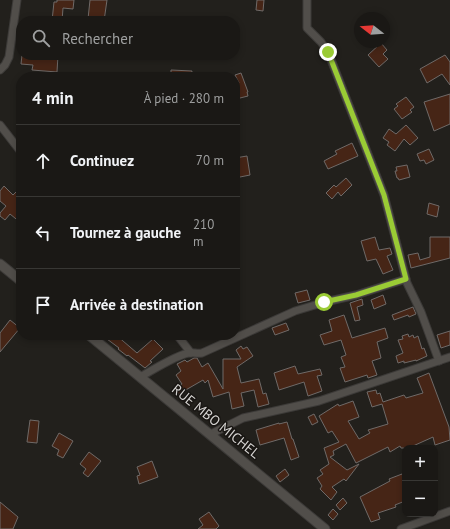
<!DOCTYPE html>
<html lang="fr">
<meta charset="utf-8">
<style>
body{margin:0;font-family:"PT Sans",sans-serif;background:#272522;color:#f1f3f6}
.controls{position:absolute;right:12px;bottom:12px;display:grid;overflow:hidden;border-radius:8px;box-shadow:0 2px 6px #0003}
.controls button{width:36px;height:36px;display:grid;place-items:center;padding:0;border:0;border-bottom:1px solid #383734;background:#1a1815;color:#f1f3f6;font:20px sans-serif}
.compass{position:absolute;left:354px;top:12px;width:36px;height:36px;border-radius:50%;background:#1a1815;box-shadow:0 2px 6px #0003;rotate:287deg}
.stop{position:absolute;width:12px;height:12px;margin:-9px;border:3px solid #9acb35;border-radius:50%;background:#fff}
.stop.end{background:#9acb35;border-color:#fff;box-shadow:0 1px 4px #0008}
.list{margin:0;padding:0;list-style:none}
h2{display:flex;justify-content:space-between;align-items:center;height:52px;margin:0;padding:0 16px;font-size:17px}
h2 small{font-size:13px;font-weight:400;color:#9fa0a0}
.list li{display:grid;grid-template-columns:26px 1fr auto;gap:12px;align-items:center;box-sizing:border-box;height:72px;padding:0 16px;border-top:1px solid #383734}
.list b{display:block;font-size:15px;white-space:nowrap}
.list em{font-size:13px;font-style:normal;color:#9fa0a0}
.icon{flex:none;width:22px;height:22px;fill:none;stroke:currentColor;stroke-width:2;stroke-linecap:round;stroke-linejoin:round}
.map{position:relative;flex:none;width:450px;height:529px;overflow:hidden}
.search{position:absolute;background:#1a1815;box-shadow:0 2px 6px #0003;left:16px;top:16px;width:224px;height:44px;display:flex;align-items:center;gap:10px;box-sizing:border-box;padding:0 14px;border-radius:16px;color:#9fa0a0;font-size:15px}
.panel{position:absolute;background:#1a1815;box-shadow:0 2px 6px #0003;left:16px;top:72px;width:224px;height:268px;border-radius:16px}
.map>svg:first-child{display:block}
</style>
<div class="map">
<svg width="450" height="529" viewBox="0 0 450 529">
<rect width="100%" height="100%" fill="#22201c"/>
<!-- building -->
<g fill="#462516" stroke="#6f6a68">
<path d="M57,0H74L73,9L63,8L62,21H52L54,2H57Z"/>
<path d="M90,0H107L104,21L88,19Z"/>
<path d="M257,0H264L263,11L256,10Z"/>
<path d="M381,43L387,50L383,54L388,59L379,67L368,55Z"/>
<path d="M22,55H58L57,72L32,70L33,65L21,64Z"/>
<path d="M445,55L450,62V85L442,74L427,83L420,69Z"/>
<path d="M171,70L192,71L191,77H171Z"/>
<path d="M241,73L248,92H247L248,96L236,99L235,84L239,83L235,75Z"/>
<path d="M450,94V124L434,131L424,102Z"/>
<path d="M406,97L414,107L410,110L412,112L402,119L394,109L398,106L396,104Z"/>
<path d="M406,125L418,138L410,145L404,139L395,151L387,145L389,142L383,138L389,129L396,134Z"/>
<path d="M352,143L358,156L328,169L324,161L337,154L335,151Z"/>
<path d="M429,149L434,160L426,164L424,160L420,161L417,154Z"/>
<path d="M247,156L250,175L235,178V158Z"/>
<path d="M407,165L410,177L399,180L398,178H397L395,171H397L396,167Z"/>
<path d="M346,178L352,185L341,196L338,192L332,199L326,193L334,185L336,187Z"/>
<path d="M4,186L13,195L16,192L21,196V223L10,214L5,220L0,216V213L6,206L0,201V191Z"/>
<path d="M429,203L439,206L437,217L427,214Z"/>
<path d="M375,237L379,250L390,248L392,254L387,256L393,270L383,274L376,259L367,261L361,241Z"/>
<path d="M430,237H450V258L411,268L408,255L418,253L420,260L430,257Z"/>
<path d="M307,290L310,300L298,303L295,293Z"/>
<path d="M383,295L386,304L374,309L371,300Z"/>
<path d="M362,299L363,305L357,307L360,320L355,321L350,303Z"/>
<path d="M413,307L416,314L409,317L408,315L394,320L392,315Z"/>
<path d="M344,315L352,338L385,328L388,338L377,342L381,358L372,361L377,375L368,378L367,375L345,382L340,368L345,367L341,357L346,355L341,340L324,345L320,335L332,331L329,320Z"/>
<path d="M10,320L20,328L0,352V333Z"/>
<path d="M286,323L289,330L275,335L272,328Z"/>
<path d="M450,331V345L441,348L437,335Z"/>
<path d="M408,334L409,337L413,335L414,338L418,336L422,349L424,348L427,356L416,361V360L404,363V361L398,363L396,356L403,353L398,340L403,339L402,336Z"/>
<path d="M110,335H116L137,353L153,339L163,349L150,361L152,362L145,368L128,355L127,356L118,349L119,348L107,339Z"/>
<path d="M241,346L243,349L247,347L253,356L237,367L241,383L259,379L263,394L266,393L269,404L258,407L254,390L241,393L244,406L232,409L229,392L213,397L208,380L205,383L203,380L177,395L173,390L182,384L176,375L181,371L177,364L185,360L187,362L194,358H197L202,367L208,363L223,389V359H241L236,350Z"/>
<path d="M295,366L298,374L320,369L322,375L317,376L322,391L308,396L304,382L279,390L274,373Z"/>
<path d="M429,373L449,427L450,440L435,445L433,437L413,446L414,448H401L400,446L390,452L388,447L356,463L346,444L333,451L334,455L330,457L347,470L359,464L346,481L344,479L332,487L337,492L331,500L320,489L322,486L317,478L323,474L320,470L329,464L324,448L339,442L332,431L328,433L319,416L338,404L339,406L353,401L359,417L348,421L359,439L370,433L368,430L388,424L382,404L372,407L367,392L376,390L377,394L380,393L383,402L404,395L406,398L423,393L417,378Z"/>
<path d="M314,414L318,422L312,425L308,417Z"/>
<path d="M30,420L39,421L37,443L27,442Z"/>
<path d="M287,422L292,439H293L299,457L291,460L284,438L260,445L256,430L279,423V424Z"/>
<path d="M59,433L73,441L63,458L57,455L59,450L52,446Z"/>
<path d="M89,452L101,461L88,477L83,473L86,469L80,464Z"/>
<path d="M152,461L158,477L139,484L137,476L140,475L137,467Z"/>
<path d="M285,469L289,475L280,482L276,476Z"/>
<path d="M402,474L405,481V501L395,505L396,507L378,513L380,519L371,522L360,497L390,481L389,479Z"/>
<path d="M343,498L347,503L340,510L336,505Z"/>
<path d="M0,502L18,517L13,529H0Z"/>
<path d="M333,509L338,514L333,520L328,515Z"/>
<path d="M209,512L219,526L216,529H198L203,525L199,519Z"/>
</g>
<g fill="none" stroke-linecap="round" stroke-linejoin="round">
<!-- minor casing -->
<g stroke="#3c3a38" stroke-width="9">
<g id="minor">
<path d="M307,0V28L321,42L328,52L384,195L407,283L421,312L439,361"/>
<path d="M0,70L5,65L9,57L17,0"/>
<path d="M0,125L21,152"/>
<path d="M177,335L191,353"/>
<path d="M140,377C153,370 176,355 189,353C193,352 197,354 202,353L295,311L325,302L356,295L406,279"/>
<path d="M211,434L243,418L319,401L450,357"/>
<path d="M401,529L450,511"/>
</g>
</g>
<!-- tertiary casing -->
<g stroke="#3c3a38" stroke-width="11">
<g id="tertiary">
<path d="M0,264L21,281"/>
<path d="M89,335L325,529"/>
</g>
</g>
<!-- minor -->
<use href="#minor" stroke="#514e4a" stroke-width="7"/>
<!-- tertiary -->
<use href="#tertiary" stroke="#514e4a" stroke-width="9"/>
</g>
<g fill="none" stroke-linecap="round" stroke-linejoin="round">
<!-- route -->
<path stroke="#9acb35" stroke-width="5" d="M324,302L356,295L406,279L384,195L328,52"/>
</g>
<g text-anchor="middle" stroke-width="3" stroke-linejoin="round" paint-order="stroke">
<!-- street labels -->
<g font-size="14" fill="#d6d4d2" stroke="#191613">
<text transform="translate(216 421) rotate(39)" y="5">RUE MBO MICHEL</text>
</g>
</g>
</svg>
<div class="controls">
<button>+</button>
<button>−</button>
</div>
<svg class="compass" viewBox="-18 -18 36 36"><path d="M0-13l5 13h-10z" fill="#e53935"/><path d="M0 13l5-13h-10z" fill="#9fa0a0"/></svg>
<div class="stop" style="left:324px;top:302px"></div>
<div class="stop end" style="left:328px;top:52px"></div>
<div class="search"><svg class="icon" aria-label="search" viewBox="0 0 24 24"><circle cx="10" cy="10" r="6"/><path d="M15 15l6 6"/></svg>Rechercher</div>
<section class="panel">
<h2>4 min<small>À pied · 280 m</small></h2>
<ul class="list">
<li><svg class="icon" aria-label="ahead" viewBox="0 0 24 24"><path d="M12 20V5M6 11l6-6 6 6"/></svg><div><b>Continuez</b></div><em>70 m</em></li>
<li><svg class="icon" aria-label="left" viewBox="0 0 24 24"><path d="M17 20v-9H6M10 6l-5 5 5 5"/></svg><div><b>Tournez à gauche</b></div><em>210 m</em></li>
<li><svg class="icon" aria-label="arrive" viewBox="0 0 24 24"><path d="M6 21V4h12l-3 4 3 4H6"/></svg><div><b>Arrivée à destination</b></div></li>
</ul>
</section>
</div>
